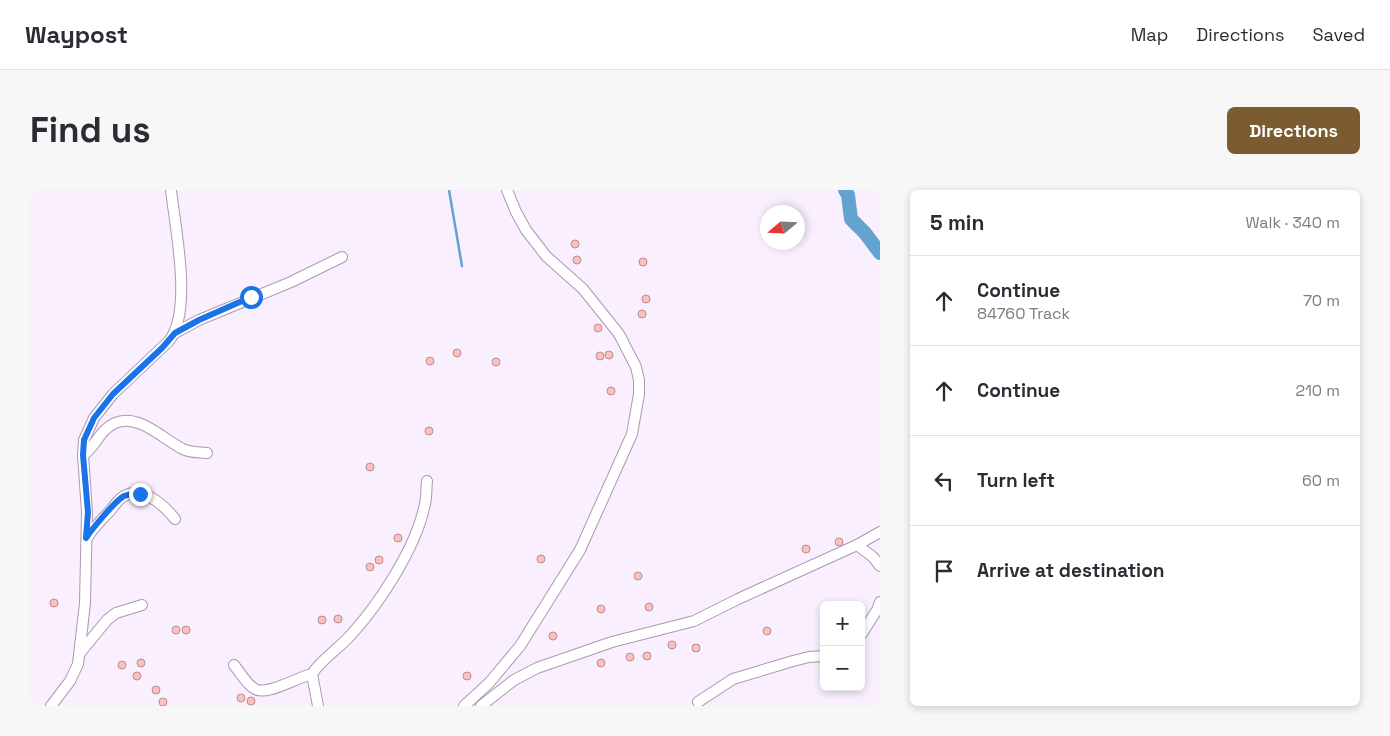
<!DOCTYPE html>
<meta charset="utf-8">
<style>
body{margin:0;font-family:"Space Grotesk",sans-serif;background:#f7f7f7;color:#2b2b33}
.controls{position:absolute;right:15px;bottom:15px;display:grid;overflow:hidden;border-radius:8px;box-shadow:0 2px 8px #0003}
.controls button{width:45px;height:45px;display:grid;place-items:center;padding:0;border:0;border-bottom:1px solid #e1e1e2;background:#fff;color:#2b2b33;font:25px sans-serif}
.compass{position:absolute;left:730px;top:15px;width:45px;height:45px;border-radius:50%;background:#fff;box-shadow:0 2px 8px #0003;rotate:251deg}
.stop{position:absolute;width:15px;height:15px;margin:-11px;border:4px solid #1a73e8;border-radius:50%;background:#fff}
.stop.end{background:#1a73e8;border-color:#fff;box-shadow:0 1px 5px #0008}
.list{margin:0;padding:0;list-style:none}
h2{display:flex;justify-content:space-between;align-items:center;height:65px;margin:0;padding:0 20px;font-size:21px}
h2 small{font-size:16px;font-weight:400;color:#7c7c81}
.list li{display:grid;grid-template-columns:32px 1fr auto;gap:15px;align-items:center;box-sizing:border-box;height:90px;padding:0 20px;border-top:1px solid #e1e1e2}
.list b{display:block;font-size:19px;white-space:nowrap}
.list p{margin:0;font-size:16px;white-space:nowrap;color:#7c7c81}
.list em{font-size:16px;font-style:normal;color:#7c7c81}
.icon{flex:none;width:28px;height:28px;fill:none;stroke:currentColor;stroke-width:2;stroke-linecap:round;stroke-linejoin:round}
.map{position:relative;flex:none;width:850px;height:516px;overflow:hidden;border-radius:8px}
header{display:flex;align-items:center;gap:30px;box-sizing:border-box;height:70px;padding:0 25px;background:#fff;border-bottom:1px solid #e1e1e2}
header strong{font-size:24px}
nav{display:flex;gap:28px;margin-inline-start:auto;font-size:18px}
.intro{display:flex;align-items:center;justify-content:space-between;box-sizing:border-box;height:120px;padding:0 30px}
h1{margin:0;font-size:35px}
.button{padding:12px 22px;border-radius:8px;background:#7b5c31;color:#fff;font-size:18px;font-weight:700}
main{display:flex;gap:30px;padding:0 30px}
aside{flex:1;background:#fff;border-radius:8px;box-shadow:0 2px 8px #0003}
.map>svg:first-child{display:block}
</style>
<header>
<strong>Waypost</strong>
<nav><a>Map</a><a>Directions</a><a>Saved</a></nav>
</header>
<div class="intro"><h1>Find us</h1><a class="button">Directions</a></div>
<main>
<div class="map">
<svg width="850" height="516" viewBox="0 0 850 516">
<rect width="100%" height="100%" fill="#f9effe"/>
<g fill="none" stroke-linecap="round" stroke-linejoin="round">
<!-- stream -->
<path stroke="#63a3cf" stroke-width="2.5" d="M419,0L432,76"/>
<!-- river -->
<path stroke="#63a3cf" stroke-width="14" d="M815,0L818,5L821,29L835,43L850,63"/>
</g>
<!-- building -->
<g fill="#ffc0bd" stroke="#b09190">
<circle cx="545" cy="54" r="4"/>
<circle cx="547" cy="70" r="4"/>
<circle cx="613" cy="72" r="4"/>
<circle cx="616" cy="109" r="4"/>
<circle cx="612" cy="124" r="4"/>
<circle cx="568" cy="138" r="4"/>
<circle cx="427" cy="163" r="4"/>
<circle cx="579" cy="165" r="4"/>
<circle cx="570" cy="166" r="4"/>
<circle cx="400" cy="171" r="4"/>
<circle cx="466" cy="172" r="4"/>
<circle cx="581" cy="201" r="4"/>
<circle cx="399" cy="241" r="4"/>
<circle cx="340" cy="277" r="4"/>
<circle cx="368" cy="348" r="4"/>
<circle cx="809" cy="352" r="4"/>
<circle cx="776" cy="359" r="4"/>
<circle cx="511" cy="369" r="4"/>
<circle cx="349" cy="370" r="4"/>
<circle cx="340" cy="377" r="4"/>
<circle cx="608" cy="386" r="4"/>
<circle cx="24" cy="413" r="4"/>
<circle cx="619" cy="417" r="4"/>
<circle cx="571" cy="419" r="4"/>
<circle cx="308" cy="429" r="4"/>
<circle cx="292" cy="430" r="4"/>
<circle cx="156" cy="440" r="4"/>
<circle cx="146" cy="440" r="4"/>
<circle cx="737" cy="441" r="4"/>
<circle cx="523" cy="446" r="4"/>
<circle cx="642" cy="455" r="4"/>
<circle cx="666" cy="458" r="4"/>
<circle cx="617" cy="466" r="4"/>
<circle cx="600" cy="467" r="4"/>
<circle cx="571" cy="473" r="4"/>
<circle cx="111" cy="473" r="4"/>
<circle cx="92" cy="475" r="4"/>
<circle cx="107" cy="486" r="4"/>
<circle cx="437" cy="486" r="4"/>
<circle cx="126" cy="500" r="4"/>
<circle cx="211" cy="508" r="4"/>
<circle cx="221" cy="511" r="4"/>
<circle cx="133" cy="512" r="4"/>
</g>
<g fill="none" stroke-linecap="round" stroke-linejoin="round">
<!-- minor casing -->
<g stroke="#a999b0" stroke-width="12">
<g id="minor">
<path d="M145,143L169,130L261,92L312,67"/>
<path d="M53,265C66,257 69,240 85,233C108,223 132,248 151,258C158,263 169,262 177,263"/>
<path d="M57,348C64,337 71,330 80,321C83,317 86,313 90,309C109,292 133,314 145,329"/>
<path d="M827,355L843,367L850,376"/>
<path d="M831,445L847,420L850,412"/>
<path d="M50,463L77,430L86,423L112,415"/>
<path d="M204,475C210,482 216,494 225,499C237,506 268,487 282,484"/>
<path d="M668,512L703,489L763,471L779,467L794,466"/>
<path d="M21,516L40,491L48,474L55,413L57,322L53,265L54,250L64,228L83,204L139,151C163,121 145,37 141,0"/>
<path d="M288,516L282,484C291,470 308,459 320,446C350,413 386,358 395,314C397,306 396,298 397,291"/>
<path d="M434,516L459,493L490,456L550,360L602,244L609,204V190L606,177L589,144L553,99L516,66L496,40L486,22L477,0"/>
<path d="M451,516L484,490L507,478L582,452L664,431L708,409L827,355L850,342"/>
</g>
</g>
<!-- minor -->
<use href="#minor" stroke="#fff" stroke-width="10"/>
</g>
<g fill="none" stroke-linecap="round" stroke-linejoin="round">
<!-- route -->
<path stroke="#1a73e8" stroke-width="6" d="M110,304C105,304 100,304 94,306C86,310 62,339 56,348L58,322L53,265L54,250L64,228L83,204L132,158L145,143L169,130L221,107"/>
</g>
</svg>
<div class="controls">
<button>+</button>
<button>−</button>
</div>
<svg class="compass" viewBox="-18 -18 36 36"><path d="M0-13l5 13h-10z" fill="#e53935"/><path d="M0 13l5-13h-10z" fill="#7c7c81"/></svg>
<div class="stop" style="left:221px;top:107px"></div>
<div class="stop end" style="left:110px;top:304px"></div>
</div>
<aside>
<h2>5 min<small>Walk · 340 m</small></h2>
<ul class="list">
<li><svg class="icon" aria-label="ahead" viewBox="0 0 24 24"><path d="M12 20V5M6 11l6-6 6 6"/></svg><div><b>Continue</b><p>84760 Track</p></div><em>70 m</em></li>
<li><svg class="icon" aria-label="ahead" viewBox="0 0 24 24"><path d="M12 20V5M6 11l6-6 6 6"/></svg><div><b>Continue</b></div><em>210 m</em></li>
<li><svg class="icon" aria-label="left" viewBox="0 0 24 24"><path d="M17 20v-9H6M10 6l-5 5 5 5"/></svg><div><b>Turn left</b></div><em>60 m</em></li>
<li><svg class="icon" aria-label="arrive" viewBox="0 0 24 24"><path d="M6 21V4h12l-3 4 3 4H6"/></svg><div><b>Arrive at destination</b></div></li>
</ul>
</aside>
</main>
